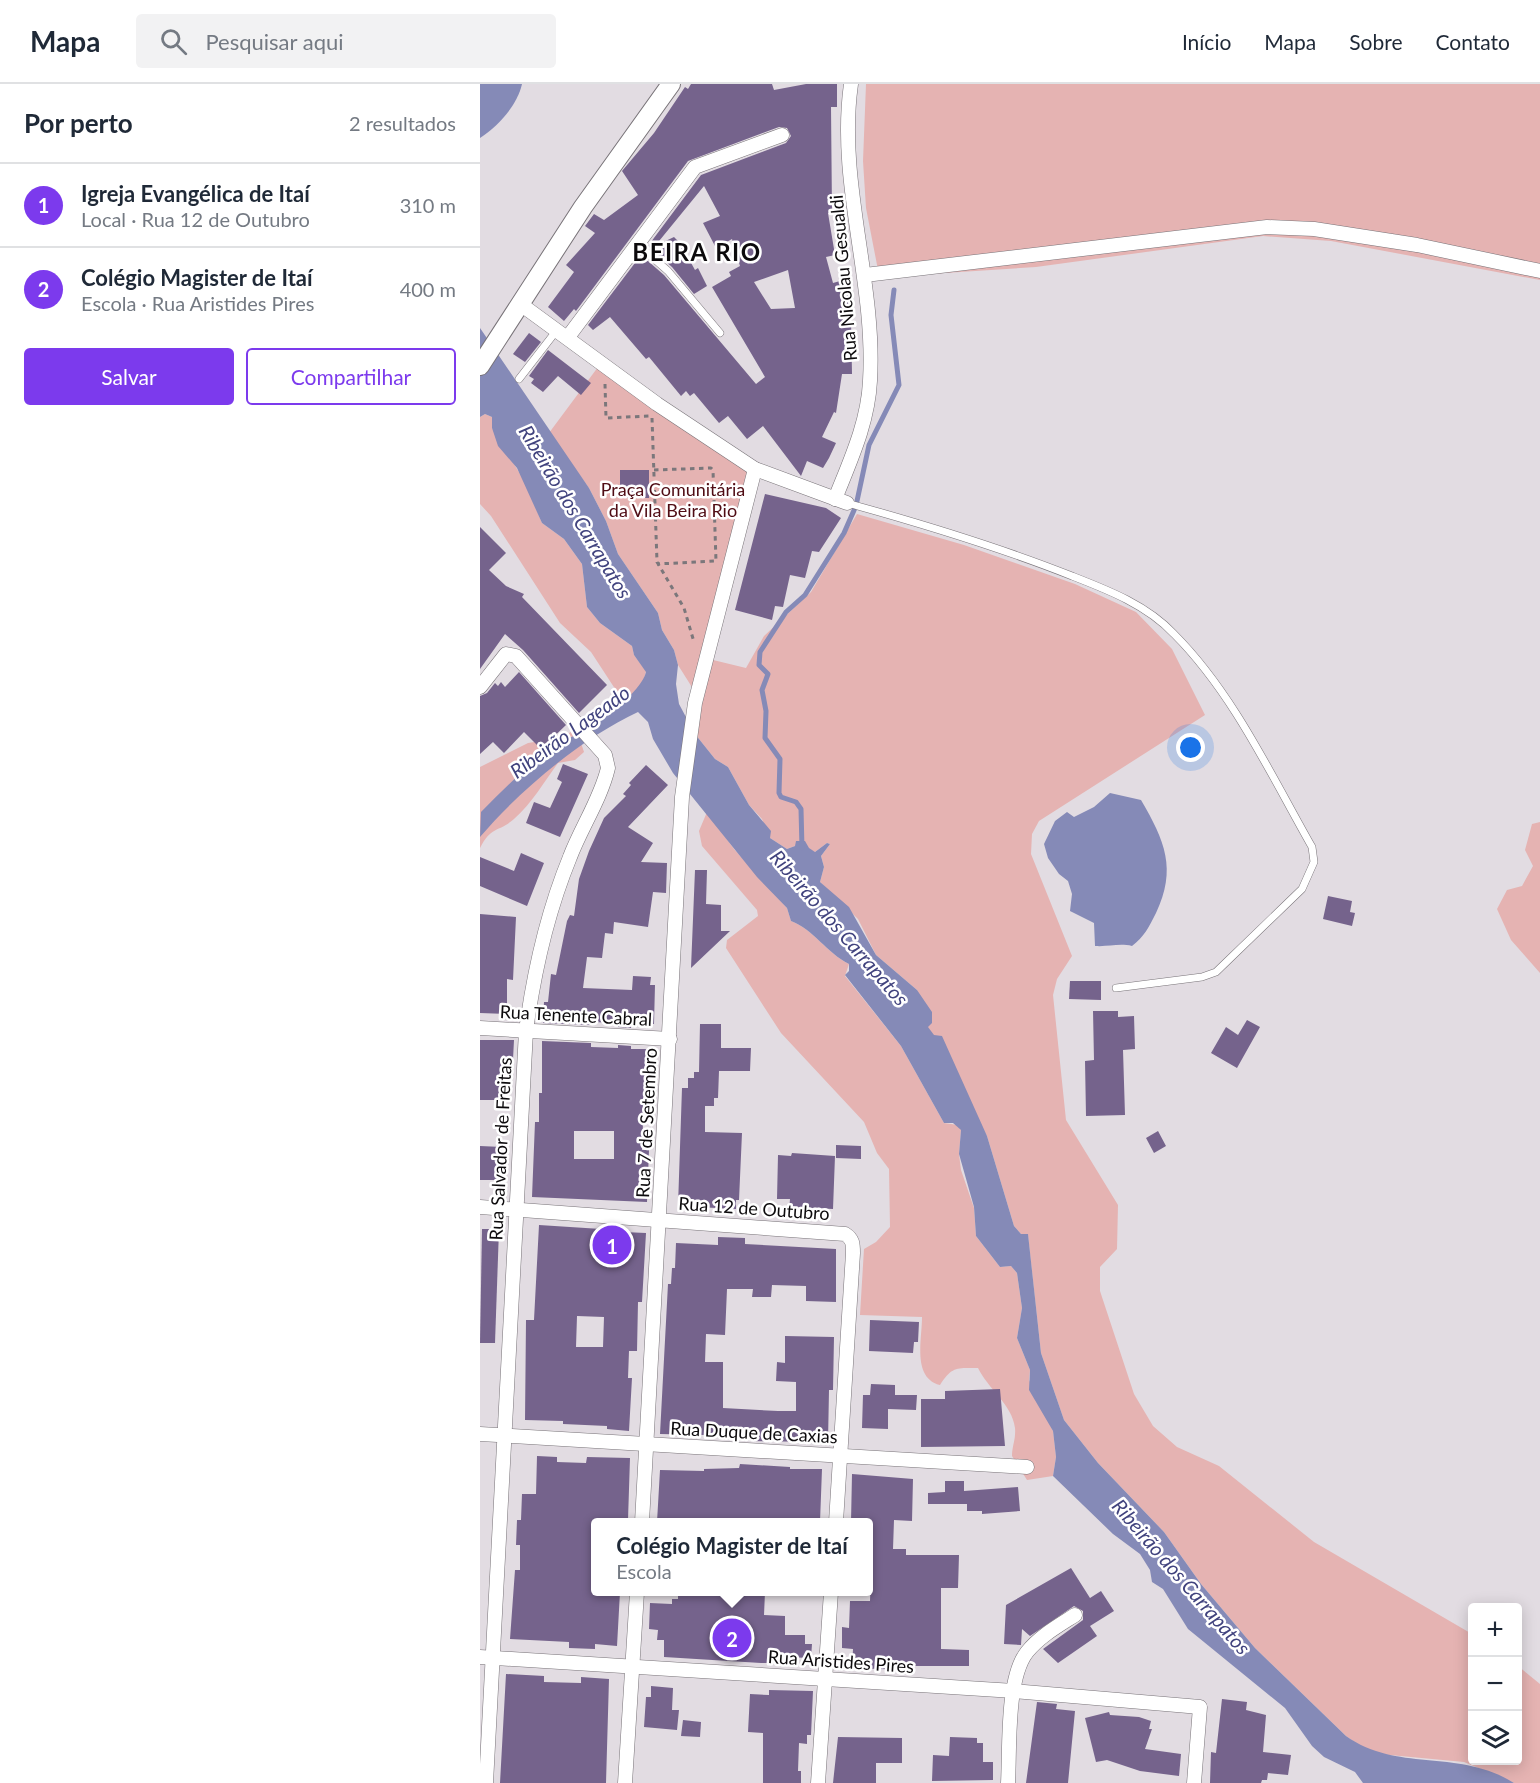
<!DOCTYPE html>
<html lang="pt">
<meta charset="utf-8">
<style>
body{margin:0;font-family:Lato,sans-serif;background:#f2f2f3;color:#1f2937}
.controls{position:absolute;right:18px;bottom:18px;display:grid;overflow:hidden;border-radius:6px;box-shadow:0 3px 15px #0003}
.controls button{width:54px;height:54px;display:grid;place-items:center;padding:0;border:0;border-bottom:2px solid #e0e1e3;background:#fff;color:#1f2937;font:30px sans-serif}
.you{position:absolute;left:711px;top:664px;width:21px;height:21px;margin:-15px;border:4px solid #fff;border-radius:50%;background:#1a73e8;box-shadow:0 0 0 9px #1a73e833}
.badge{display:grid;place-items:center;width:39px;height:39px;border-radius:50%;background:#7c3aed;color:#fff;font-size:20px;font-weight:700}
.pin{position:absolute;translate:-50% -50%;border:3px solid #fff;box-shadow:0 2px 6px #0006}
.popup{position:absolute;left:111px;top:1434px;width:282px;height:78px;box-sizing:border-box;display:grid;place-content:center;border-radius:6px;background:#fff;filter:drop-shadow(0 2px 4px #0005);font-size:20px;white-space:nowrap;color:#747a83}
.popup b{font-size:22px;color:#1f2937}
.popup::after{content:'';position:absolute;left:50%;top:100%;margin-left:-12px;border:12px solid transparent;border-top-color:#fff}
.list{margin:0;padding:0;list-style:none}
h2{display:flex;justify-content:space-between;align-items:center;height:78px;margin:0;padding:0 24px;font-size:26px}
h2 small{font-size:20px;font-weight:400;color:#747a83}
.list li{display:grid;grid-template-columns:39px 1fr auto;gap:18px;align-items:center;box-sizing:border-box;height:84px;padding:0 24px;border-top:2px solid #e0e1e3}
.list b{display:block;font-size:22px;white-space:nowrap}
.list p{margin:0;font-size:20px;white-space:nowrap;color:#747a83}
.list em{font-size:20px;font-style:normal;color:#747a83}
.actions{display:flex;gap:12px;padding:18px 24px}
.actions a{flex:1;padding:14px 0;border:2px solid #7c3aed;border-radius:6px;text-align:center;font-size:21px;color:#7c3aed}
.actions .main{background:#7c3aed;color:#fff}
.icon{flex:none;width:33px;height:33px;fill:none;stroke:currentColor;stroke-width:2;stroke-linecap:round;stroke-linejoin:round}
.map{position:relative;flex:none;width:1060px;height:1699px;overflow:hidden}
header{display:flex;align-items:center;gap:36px;box-sizing:border-box;height:84px;padding:0 30px;background:#fff;border-bottom:2px solid #e0e1e3}
header strong{font-size:28px}
nav{display:flex;gap:33px;margin-inline-start:auto;font-size:21px}
.search{width:420px;height:54px;background:#f2f2f3;display:flex;align-items:center;gap:15px;box-sizing:border-box;padding:0 21px;border-radius:6px;color:#747a83;font-size:22px}
main{display:flex}
aside{flex:1;background:#fff}
.map>svg:first-child{display:block}
</style>
<header>
<strong>Mapa</strong>
<div class="search"><svg class="icon" aria-label="search" viewBox="0 0 24 24"><circle cx="10" cy="10" r="6"/><path d="M15 15l6 6"/></svg>Pesquisar aqui</div>
<nav><a>Início</a><a>Mapa</a><a>Sobre</a><a>Contato</a></nav>
</header>
<main>
<aside>
<h2>Por perto<small>2 resultados</small></h2>
<ul class="list">
<li><span class="badge">1</span><div><b>Igreja Evangélica de Itaí</b><p>Local · Rua 12 de Outubro</p></div><em>310 m</em></li>
<li><span class="badge">2</span><div><b>Colégio Magister de Itaí</b><p>Escola · Rua Aristides Pires</p></div><em>400 m</em></li>
</ul>
<div class="actions"><a class="main">Salvar</a><a>Compartilhar</a></div>
</aside>
<div class="map">
<svg width="1060" height="1699" viewBox="0 0 1060 1699">
<rect width="100%" height="100%" fill="#e2dce2"/>
<!-- green -->
<g fill="#e5b3b2">
<path d="M386,0H1060V196L851,157L783,152L556,183L418,192L398,186L386,124L383,77Z"/>
<path d="M121,279L273,386L215,608L198,581L194,566L182,546L178,529L138,470L126,437L109,404L69,349Z"/>
<path d="M5,330L12,333V344L45,398L62,439L84,455L102,480L107,523L120,539L152,562L154,571L166,587C164,601 154,610 143,617L111,568L80,539L11,432L0,420V333Z"/>
<path d="M377,430L484,461L595,500L656,528L692,565L725,631L559,737L552,750L551,770L592,872L577,895L573,911L586,1036L638,1121L637,1165L620,1183V1207L654,1310L673,1342L697,1363L739,1382L834,1458L992,1550L993,1676H1038V1582L1060,1600V1699H1034L984,1678L899,1670L880,1662L866,1652L775,1564L721,1500L684,1448L618,1379L584,1336L561,1269L548,1151L541,1150L534,1142L507,1052L447,942L437,906L396,871L378,835L340,798L344,783L341,772L350,760L347,759L335,768L315,762L307,765L290,754L282,735L269,721L248,683L235,675L215,650L229,575L266,584L284,552L331,508Z"/>
<path d="M91,648L99,653L104,668L95,676L78,679C64,698 52,719 34,735C18,749 12,741 0,764V683L48,659L79,654Z"/>
<path d="M227,728L254,765L307,824L311,837C333,845 347,869 369,880L365,892L421,962L464,1039L478,1041L481,1046L479,1070L481,1086L494,1124L496,1152L520,1183L531,1182L537,1189L542,1224L537,1254L550,1286L549,1296L573,1347L576,1373L573,1392L547,1396L532,1372C532,1362 536,1355 535,1344C532,1320 508,1305 498,1284C477,1284 472,1282 460,1301C432,1294 442,1256 442,1233L380,1231L384,1165L396,1158L410,1143L409,1085L397,1069L384,1038L301,949L246,864L247,856L278,832L277,826L222,762L219,747Z"/>
<path d="M1060,738V889L1031,856L1017,825L1027,806L1042,802L1053,782L1045,766L1052,740Z"/>
</g>
<!-- water -->
<g fill="#858ab7">
<path d="M0,0H42C37,22 18,42 0,54Z"/>
<path d="M0,244L109,404L126,437L138,470L178,529L182,546L194,566L198,581L196,600L199,620L215,650L235,675L248,683L269,721L291,747L290,754L307,765L315,762L316,757H325L329,764L335,768L347,759L350,760L341,772L344,783L340,798L369,823L396,871L437,906L452,928V939L448,943L454,951L462,952L507,1052L534,1142L541,1150H548L561,1269L584,1336L618,1379L684,1448L721,1500L775,1564L866,1652C918,1689 979,1664 1034,1699H883L875,1688L844,1673L832,1662L805,1624L708,1545L683,1505L672,1498L670,1486L660,1470L633,1450L573,1392L576,1373L573,1347L549,1306L550,1286L537,1254L542,1224L537,1189L531,1182L520,1183L496,1152L494,1123L479,1070L481,1046L473,1039H464L421,962L365,891L369,887V880C347,869 333,845 311,837L307,824L277,793L193,689L173,655L168,638L158,628C102,654 40,706 0,753L1,728C26,703 52,676 82,657C87,653 94,653 99,650C118,641 162,607 166,588L154,571L152,562L120,539L107,523L102,480L84,455L62,439L37,384L18,362L12,344V333L5,330L0,333Z"/>
<path d="M630,709L661,716C685,757 697,785 676,829C669,843 664,853 652,862C639,859 628,863 615,862L614,839L590,827L592,810L588,797L579,790L568,774L564,760L575,737L587,728L594,733L614,723Z"/>
</g>
<g fill="none" stroke-linecap="round" stroke-linejoin="round">
<!-- stream -->
<g stroke="#858ab7" stroke-width="5">
<path d="M377,417L389,361L419,301L411,231L414,206"/>
<path d="M322,764L321,725L316,718L301,713L299,709L300,675L285,654L286,627L282,606L288,590L279,581L280,568L306,528L325,511L364,449L375,424"/>
</g>
</g>
<!-- building -->
<g fill="#75638c" fill-rule="evenodd">
<path d="M211,0H292L294,6L326,0H357V23H351L352,129H348L355,171L346,173L353,199L367,195L372,212L367,213L371,235L372,290H362L356,329L354,328L342,353L356,359L349,374L343,384L327,377L321,392L283,342L267,355L248,332L239,339L214,309L210,312L206,307L201,312L169,273L166,275L130,233L113,246L108,241L161,171L184,191L276,300L285,293L232,203L251,192L249,188L260,182L252,155L236,164L223,139L240,132L224,102L175,162L194,153L200,159L215,186L218,184L227,202L214,210L192,183L168,162L221,91L306,59L311,52L307,44L299,43L208,77L96,227L94,225L84,237L68,223L94,188L86,181L115,149L105,142L114,130L124,136L158,111L142,87L174,49L205,3L208,5ZM308,186L315,224L291,225L274,198Z"/>
<path d="M49,249L61,258L45,278L33,270Z"/>
<path d="M68,266L111,299L101,311L78,292L63,308L51,299L54,295L49,292Z"/>
<rect x="140" y="386" width="29" height="28"/>
<path d="M285,410L346,424L361,434L339,468L332,467L325,494L310,491L303,523L295,522L292,536L255,526Z"/>
<path d="M0,443L26,469L9,486L26,502L44,510L42,513L127,601L99,629L43,566L25,550L0,585Z"/>
<path d="M39,588L86,641L61,665L44,648L24,669L13,658L0,670V612L7,609L15,599L18,602L21,598L25,603Z"/>
<path d="M83,680L108,690L80,753L46,739L54,718L70,724L82,698L77,695Z"/>
<path d="M166,681L188,701L148,743L173,759L161,778L187,779L186,809L173,808L168,843L134,838L133,850L125,849L122,874L107,873L103,904L152,906L153,892L171,893L170,901H175L174,940L151,939V944L138,943V939L112,938V941L63,939L64,918H68L71,890L76,891L87,837L90,831L94,832L99,795L109,767L124,734L146,712L143,710L151,701L149,699Z"/>
<path d="M41,769L64,779L47,822L0,802V773L34,787Z"/>
<path d="M215,786H227L226,820L241,821V847H250L211,884Z"/>
<path d="M848,812L872,817L870,828L875,829L872,842L843,835Z"/>
<path d="M0,830L36,833L33,896L27,895V930L0,929Z"/>
<path d="M590,897H621V916L589,915Z"/>
<path d="M613,927H638V933L654,932L655,965L643,966L645,1031L606,1032L605,977L614,976Z"/>
<path d="M767,936L780,943L757,984L731,969L746,943L758,951Z"/>
<path d="M220,940H241V964H271L270,987H239L238,1014H234V1022H225V1048L262,1049L259,1116H256V1125L198,1122L202,1004H208V994H214V988H219Z"/>
<path d="M0,956H34L32,995H26L25,1016H0Z"/>
<path d="M62,957L111,959V963L138,964V961L151,962V965H175L171,1039H163L162,1066H169L167,1118L52,1113L55,1038H59V1009H62ZM94,1047H134V1075H94Z"/>
<path d="M678,1047L686,1062L674,1069L666,1054Z"/>
<path d="M356,1061L381,1062V1075L356,1074Z"/>
<path d="M0,1062L22,1063L21,1096H0Z"/>
<path d="M312,1069L355,1072L353,1125L332,1124V1129L309,1128L310,1115H297L298,1071L311,1072Z"/>
<path d="M59,1141L121,1145V1147L166,1149L162,1218H158L157,1267H149L148,1294H152L149,1347L127,1345V1342L83,1340V1337L45,1336L46,1236H54ZM97,1232L124,1233L123,1263H96Z"/>
<path d="M2,1145H19L15,1259H0Z"/>
<path d="M238,1153L265,1154V1160L356,1165V1218L326,1217V1202L292,1201L291,1213H272L273,1205H247L245,1251L226,1250L225,1278H243V1324L298,1327H316V1298L296,1297L297,1278L305,1279V1252L354,1253L353,1306H349L348,1358L270,1357V1352L180,1350L188,1200H191L192,1184H195L196,1159L238,1161Z"/>
<path d="M390,1236L439,1238L438,1258H434L433,1269L389,1267Z"/>
<path d="M391,1300L415,1301V1311H437L436,1326L408,1325V1345L382,1344L383,1311H390Z"/>
<path d="M520,1305L525,1362L441,1363V1315H465V1307Z"/>
<path d="M57,1372L77,1373V1378L106,1379L107,1373L150,1374L148,1436L116,1438V1508H140L137,1562L115,1560V1565L89,1564V1558L30,1555L35,1486H40V1461H36L37,1436H41L42,1410H56Z"/>
<path d="M260,1380L310,1383V1385H342L340,1438H177L180,1386L224,1387V1385L259,1384Z"/>
<path d="M372,1390L433,1395L432,1437L414,1436L413,1465H426V1471H479L478,1504H461V1565L489,1566V1582H429L428,1586L372,1584L373,1565L362,1564V1543L369,1544L370,1517H390L391,1489H388V1438H371Z"/>
<path d="M465,1397H484V1407L538,1403L540,1427L502,1430V1427H487V1420H448V1409L465,1408Z"/>
<path d="M591,1484L610,1514L621,1507L634,1527L610,1542L617,1552L578,1579L563,1565L603,1536V1527L594,1522L550,1552L542,1545L541,1561L524,1560L526,1521Z"/>
<path d="M198,1508H285L284,1531L305,1532V1551H325V1560H332L331,1574L303,1573V1579H281L184,1573V1556H177L178,1546L169,1545L170,1519L192,1520V1515H198Z"/>
<path d="M26,1590L64,1592V1598L101,1599V1593L129,1595L126,1699H20Z"/>
<path d="M171,1602L193,1604L192,1626H199L197,1646L164,1643L166,1613H171Z"/>
<path d="M289,1606L333,1607L331,1651H327V1660L319,1659L318,1687H321V1699H283V1649L268,1648L270,1610L289,1611Z"/>
<path d="M742,1615L767,1618L766,1626L786,1631L783,1668L811,1671L808,1691L788,1689L787,1696H782L781,1699H730L731,1668L736,1669Z"/>
<path d="M557,1618L577,1620L576,1625L595,1627L588,1699H546Z"/>
<path d="M629,1628L630,1631L659,1633L671,1637L669,1645H672L665,1665L701,1670L699,1692L660,1687L627,1676L616,1678L605,1634Z"/>
<path d="M203,1636L221,1638L220,1653L201,1652Z"/>
<path d="M358,1653L422,1654V1679H396V1699H353Z"/>
<path d="M470,1653L497,1654V1659H503V1678H513V1696L452,1697L453,1671L469,1672Z"/>
</g>
<g fill="none" stroke-linecap="round" stroke-linejoin="round">
<!-- lane casing -->
<g stroke="#787378" stroke-width="8">
<g id="lane">
<path d="M156,159L188,187L240,249"/>
<path d="M39,295L77,246"/>
<path d="M367,419C443,440 519,463 592,492C628,506 667,521 694,550C753,609 791,691 832,763L834,778L822,805L736,888L722,893L636,904"/>
</g>
</g>
<!-- street casing -->
<g stroke="#787378" stroke-width="15">
<g id="street">
<path d="M385,191L787,143L834,145L937,161L1060,187"/>
<path d="M39,219L177,320L275,385L367,419"/>
<path d="M88,253L215,83L302,51"/>
<path d="M355,415C370,377 388,339 390,297C396,198 357,99 371,0"/>
<path d="M0,603L26,570L36,572L125,671L128,684C121,714 101,744 90,773C67,829 54,887 46,947L6,1699"/>
<path d="M0,944L190,955"/>
<path d="M0,1123L365,1150C373,1155 373,1160 373,1169L356,1438"/>
<path d="M0,1350L547,1383"/>
<path d="M162,1438L202,713L215,619L275,385"/>
<path d="M0,1573L534,1607L720,1623L714,1699"/>
<path d="M145,1699L157,1508"/>
<path d="M338,1699L351,1508"/>
<path d="M528,1699C530,1665 526,1595 547,1568C560,1552 578,1542 595,1531"/>
</g>
</g>
<!-- secondary casing -->
<g stroke="#787378" stroke-width="20">
<path id="secondary" d="M0,282L103,123L191,0"/>
</g>
<!-- path -->
<g stroke="#7b777b" stroke-width="3" stroke-dasharray="4.5 4.5" stroke-linecap="butt">
<path d="M125,300L126,334L169,332"/>
<path d="M172,334L177,478L204,524L214,558"/>
<path d="M174,386L231,384L233,386L236,477L177,480"/>
</g>
<!-- lane -->
<use href="#lane" stroke="#fff" stroke-width="7"/>
<!-- street -->
<use href="#street" stroke="#fff" stroke-width="14"/>
<!-- secondary -->
<use href="#secondary" stroke="#fff" stroke-width="18"/>
</g>
<g text-anchor="middle" stroke-width="5" stroke-linejoin="round" paint-order="stroke">
<!-- street labels -->
<g font-size="18" fill="#0c0a0c" stroke="#fff">
<text transform="translate(364 194) rotate(-95)" y="6">Rua Nicolau Gesualdi</text>
<text transform="translate(96 932) rotate(3)" y="6">Rua Tenente Cabral</text>
<text transform="translate(167 1039) rotate(-87)" y="6">Rua 7 de Setembro</text>
<text transform="translate(21 1065) rotate(-87)" y="6">Rua Salvador de Freitas</text>
<text transform="translate(274 1125) rotate(4)" y="6">Rua 12 de Outubro</text>
<text transform="translate(274 1349) rotate(3)" y="6">Rua Duque de Caxias</text>
<text transform="translate(361 1578) rotate(4)" y="6">Rua Aristides Pires</text>
</g>
<!-- park labels -->
<g font-size="18" fill="#4f0c14" stroke="#fff">
<text x="193" y="412">Praça Comunitária<tspan x="193" dy="21">da Vila Beira Rio</tspan></text>
</g>
<!-- water labels -->
<g font-size="20" font-style="italic" fill="#41437e" stroke="#fff">
<text transform="translate(95 428) rotate(59)" y="7">Ribeirão dos Carrapatos</text>
<text transform="translate(90 648) rotate(-36)" y="7">Ribeirão Lageado</text>
<text transform="translate(359 844) rotate(49)" y="7">Ribeirão dos Carrapatos</text>
<text transform="translate(701 1493) rotate(49)" y="7">Ribeirão dos Carrapatos</text>
</g>
<!-- district labels -->
<g font-size="24" font-weight="bold" letter-spacing="1.5" fill="#0c0a0c" stroke="#fff">
<text x="217" y="177">BEIRA RIO</text>
</g>
</g>
</svg>
<div class="controls">
<button>+</button>
<button>−</button>
<button><svg class="icon" aria-label="layers" viewBox="0 0 24 24"><path d="M12 4l9 5-9 5-9-5zM3 14l9 5 9-5"/></svg></button>
</div>
<div class="you"></div>
<div class="pin badge" style="left:132px;top:1161px">1</div>
<div class="pin badge" style="left:252px;top:1554px">2</div>
<div class="popup"><b>Colégio Magister de Itaí</b>Escola</div>
</div>
</main>
